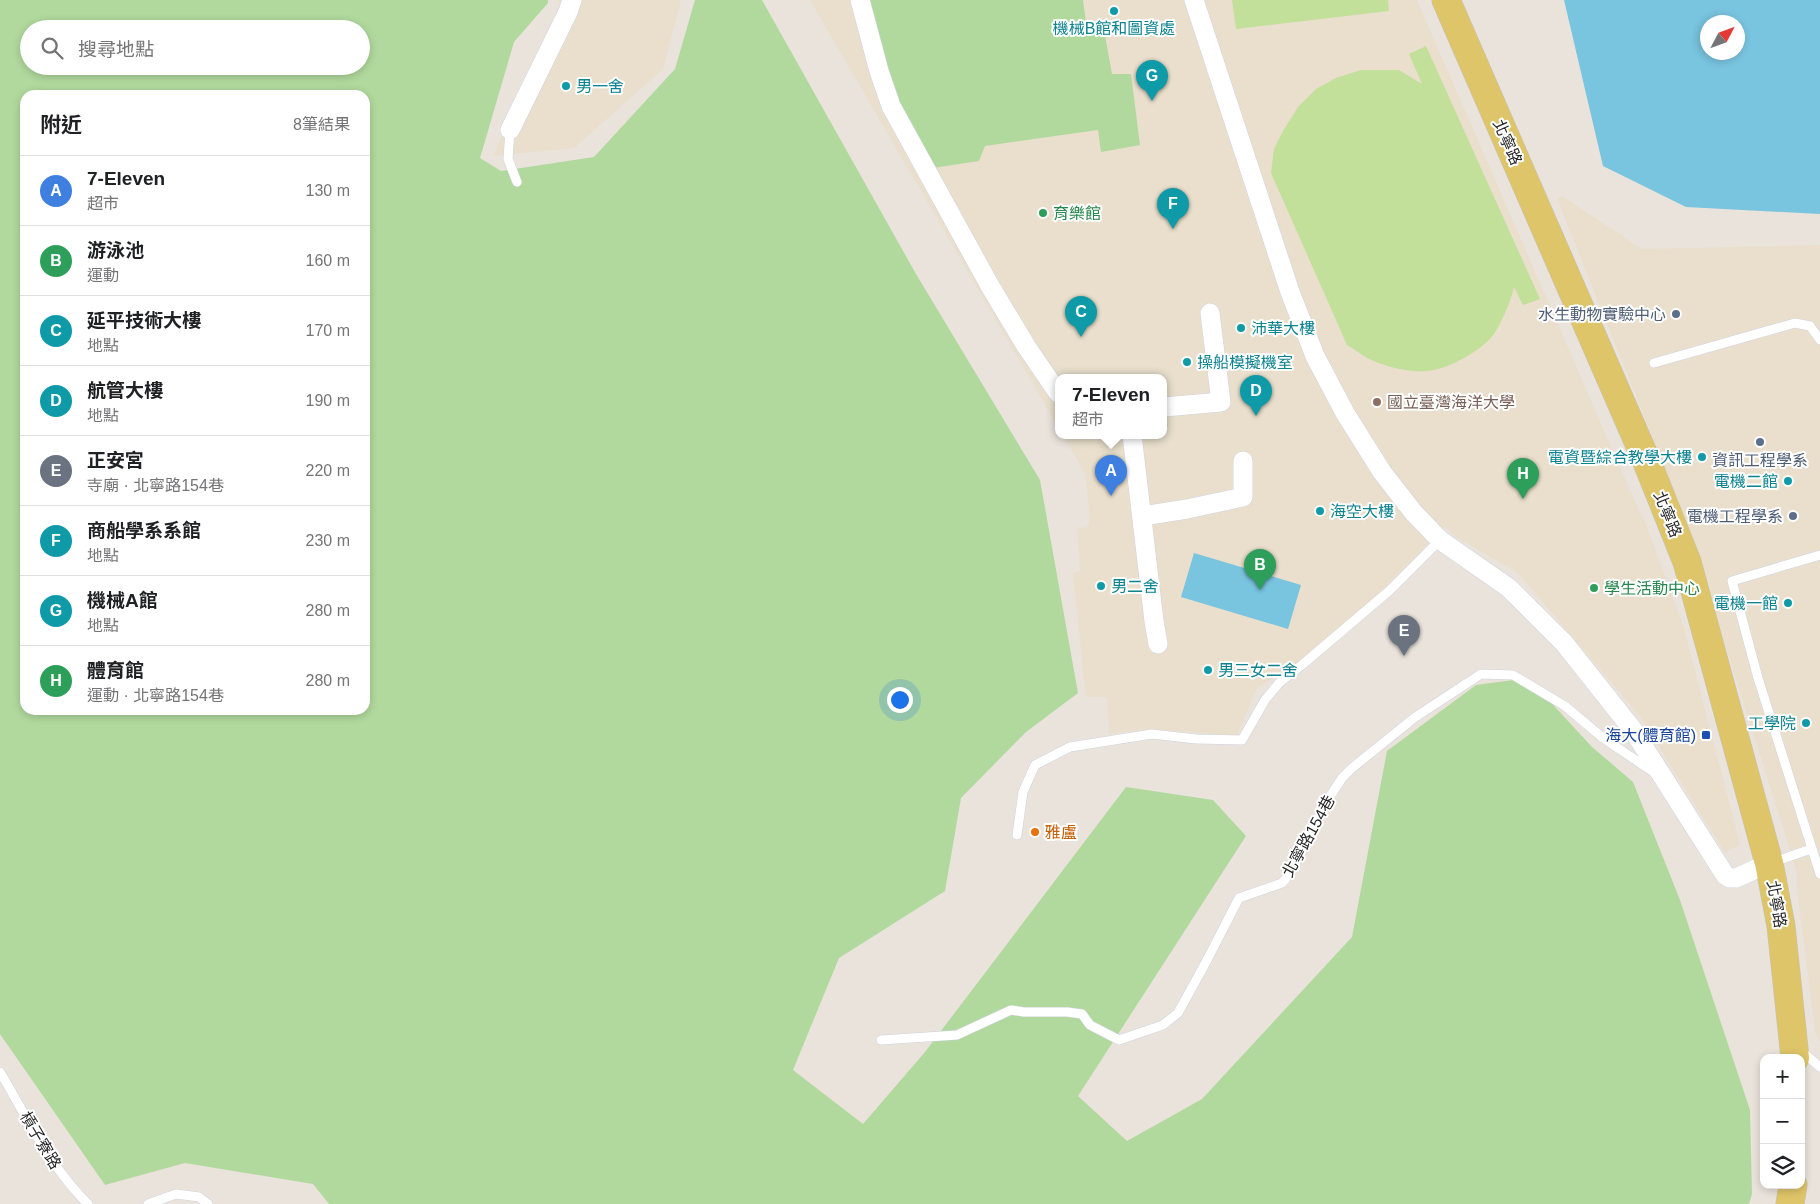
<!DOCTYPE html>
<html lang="zh-TW">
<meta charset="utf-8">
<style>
body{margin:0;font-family:Arial,"Noto Sans TC",sans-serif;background:#f6f6f6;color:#202124}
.controls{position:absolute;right:15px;bottom:15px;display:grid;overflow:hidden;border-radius:10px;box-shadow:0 2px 8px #0003}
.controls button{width:45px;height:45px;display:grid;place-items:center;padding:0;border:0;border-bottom:1px solid #e0e0e0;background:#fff;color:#202124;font:25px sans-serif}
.compass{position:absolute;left:1700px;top:15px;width:45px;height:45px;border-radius:50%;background:#fff;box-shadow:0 2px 8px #0003;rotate:49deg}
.you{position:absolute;left:899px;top:699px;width:18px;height:18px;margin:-12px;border:4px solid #fff;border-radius:50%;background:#1a73e8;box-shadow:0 0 0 8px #1a73e833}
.badge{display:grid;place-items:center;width:32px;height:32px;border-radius:50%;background:#4c68e4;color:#fff;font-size:16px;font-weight:700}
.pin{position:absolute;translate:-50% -41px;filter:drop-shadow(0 1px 2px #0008)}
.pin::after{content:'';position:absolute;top:26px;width:18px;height:15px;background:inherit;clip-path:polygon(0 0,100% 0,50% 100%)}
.popup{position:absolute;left:1055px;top:374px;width:112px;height:65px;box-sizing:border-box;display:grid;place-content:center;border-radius:10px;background:#fff;filter:drop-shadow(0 1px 4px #0005);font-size:16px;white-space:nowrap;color:#757577}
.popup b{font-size:19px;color:#202124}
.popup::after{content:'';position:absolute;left:50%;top:100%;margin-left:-10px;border:10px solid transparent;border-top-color:#fff}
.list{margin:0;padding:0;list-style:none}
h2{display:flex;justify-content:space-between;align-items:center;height:65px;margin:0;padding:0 20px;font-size:21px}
h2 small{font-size:16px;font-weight:400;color:#757577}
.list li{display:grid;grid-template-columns:32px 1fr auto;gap:15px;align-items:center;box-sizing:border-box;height:70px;padding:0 20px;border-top:1px solid #e0e0e0}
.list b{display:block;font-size:19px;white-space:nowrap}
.list p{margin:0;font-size:16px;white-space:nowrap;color:#757577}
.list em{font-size:16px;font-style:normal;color:#757577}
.icon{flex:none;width:28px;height:28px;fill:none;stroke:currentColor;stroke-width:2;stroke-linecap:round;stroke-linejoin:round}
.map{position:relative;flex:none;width:1820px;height:1204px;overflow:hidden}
.search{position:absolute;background:#fff;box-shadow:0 2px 8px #0003;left:20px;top:20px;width:350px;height:55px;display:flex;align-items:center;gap:12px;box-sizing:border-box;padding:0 18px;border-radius:28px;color:#757577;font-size:19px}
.panel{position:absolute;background:#fff;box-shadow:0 2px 8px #0003;left:20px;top:90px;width:350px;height:625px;border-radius:15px}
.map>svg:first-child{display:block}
</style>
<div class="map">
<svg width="1820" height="1204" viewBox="0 0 1820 1204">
<rect width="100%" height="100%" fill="#e9e3db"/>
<!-- education -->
<g fill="#e9dfcc">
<path d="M558,0H681L663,69L574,148L493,156L559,6Z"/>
<path d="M810,0H1417L1636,504L1646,524L1683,625L1740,844L1725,853L1640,716L1517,572L1456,537L1445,527L1377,596L1299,661L1256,689L1237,736L1150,729L1109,734L1107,697H1086L1073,574L1080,571L1077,529L1088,527L1090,517L1085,473L1063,435H1164V377H1058V427Z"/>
<path d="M1562,196L1642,249L1820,245V1042L1816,1037L1796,881L1797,873L1792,856L1684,515L1557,199Z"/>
</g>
<!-- green -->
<g fill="#b1d99d" fill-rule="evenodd">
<path d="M0,0H548V3L514,42L480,158L501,171L594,157L675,69L695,0H762L916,274L1040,480L1078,693L1026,732L961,798L945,891L839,958L793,1070L863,1124L925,1052L1126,787L1213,800L1246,836L1078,1096L1127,1141L1202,1099L1352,937L1387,751L1476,685L1513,680L1545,696L1592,747L1633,782L1680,900L1750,1110L1752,1194L1749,1204H329L313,1184L185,1163L105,1185L0,1034ZM29,29H361V66H29ZM25,95H365V710H25Z"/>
<path d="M861,0H1083L1087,31L1104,30L1112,74H1131L1140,145L1101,152L1098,130L985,146L979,161L926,169L915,151Z"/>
</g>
<!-- pitch -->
<g fill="#c2e09a">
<path d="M1232,0H1388L1389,11L1236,29Z"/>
<path d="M1426,46L1540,299L1523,305L1514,287C1511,301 1500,328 1490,339C1475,354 1446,370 1426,371C1410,373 1383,366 1369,359C1362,355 1354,349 1347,345L1271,173L1274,149L1283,131L1298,107L1316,89L1336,78L1361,70H1399L1422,84L1409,54Z"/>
</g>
<!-- water -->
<g fill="#79c4df" fill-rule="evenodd">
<path d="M1564,0H1820V214L1686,207L1603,166ZM1708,22H1738V52H1708Z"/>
<path d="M1194,553L1301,585L1288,629L1181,597Z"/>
</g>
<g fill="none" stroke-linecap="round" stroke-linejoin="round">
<!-- service casing -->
<g stroke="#d0d3df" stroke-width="10">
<g id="service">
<path d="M510,130L508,159L517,182"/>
<path d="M1654,363L1795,323L1810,326L1820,340"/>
<path d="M1820,555L1732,581L1758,678L1820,874"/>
<path d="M1017,835L1023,792L1035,765L1070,747L1152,734L1196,739L1242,740L1265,700L1279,683L1303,664L1389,591L1440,540"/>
<path d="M1771,863L1811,849"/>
<path d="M881,1040L957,1035L1011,1010L1024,1012H1067L1082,1014L1090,1025L1119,1040L1163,1025L1178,1013L1206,962L1239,898L1282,883L1289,875L1327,801L1342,778L1352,768L1414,718L1481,674L1513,675L1565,706L1603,738L1655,773"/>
<path d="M1801,1051L1820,1067"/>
<path d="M0,1072C27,1117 50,1167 88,1204"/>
<path d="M148,1204L176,1194L199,1197L208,1204"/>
</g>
</g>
<!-- minor casing -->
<g stroke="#d0d3df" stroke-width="20">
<g id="minor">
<path d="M860,0L879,71L891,106L990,286L1026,346L1058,393"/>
<path d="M1194,0L1290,292L1315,356L1345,413L1382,472L1414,513L1440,540L1509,588L1564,643L1633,730L1725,875L1730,878H1736L1769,863"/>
<path d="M510,130L568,12L572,0"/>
<path d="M1164,407L1221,402L1210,313"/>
<path d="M1132,435L1154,621L1158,644"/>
<path d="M1143,516L1187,509L1243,497V461"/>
</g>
</g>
<!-- primary casing -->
<g stroke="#c3c3c3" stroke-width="29">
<g id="primary">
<path d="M1446,0L1647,462L1687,562L1769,863L1781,926L1795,1058"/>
<path d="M1790,1204L1793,1185"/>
</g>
</g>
<!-- service -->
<use href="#service" stroke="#fff" stroke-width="9"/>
<!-- minor -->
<use href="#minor" stroke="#fff" stroke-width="19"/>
<!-- primary -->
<use href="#primary" stroke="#dfc569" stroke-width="28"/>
</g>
<!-- markers -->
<g fill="#0f9aa8" stroke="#fff" stroke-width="2">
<circle cx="1114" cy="11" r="5"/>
<circle cx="566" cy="86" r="5"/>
<circle cx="1241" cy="328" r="5"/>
<circle cx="1187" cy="362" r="5"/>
<circle cx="1702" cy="457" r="5"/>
<circle cx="1788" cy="481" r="5"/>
<circle cx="1320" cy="511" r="5"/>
<circle cx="1101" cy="586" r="5"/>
<circle cx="1788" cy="603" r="5"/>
<circle cx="1208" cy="670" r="5"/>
<circle cx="1806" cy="723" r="5"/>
</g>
<g fill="#2e9e5b" stroke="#fff" stroke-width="2">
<circle cx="1043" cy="213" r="5"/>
<circle cx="1594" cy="588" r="5"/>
</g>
<g fill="#5c6f8a" stroke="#fff" stroke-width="2">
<circle cx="1676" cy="314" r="5"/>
<circle cx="1760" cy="442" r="5"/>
<circle cx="1793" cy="516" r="5"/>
</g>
<circle fill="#8d6e63" stroke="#fff" stroke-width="2" cx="1377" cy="402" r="5"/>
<rect fill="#1a4fb4" stroke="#fff" stroke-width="2" x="1701" y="730" width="10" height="10" rx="2.5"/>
<circle fill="#e8710a" stroke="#fff" stroke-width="2" cx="1035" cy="832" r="5"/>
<g text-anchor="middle" stroke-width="4" stroke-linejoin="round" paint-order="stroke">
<!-- culture labels -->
<g font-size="16" fill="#0d838f" stroke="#fff" text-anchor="start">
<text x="1114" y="34" text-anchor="middle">機械B館和圖資處</text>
<text x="576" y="92">男一舍</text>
<text x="1251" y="334">沛華大樓</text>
<text x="1197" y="368">操船模擬機室</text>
<text x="1692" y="463" text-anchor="end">電資暨綜合教學大樓</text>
<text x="1778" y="487" text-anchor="end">電機二館</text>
<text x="1330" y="517">海空大樓</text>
<text x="1111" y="592">男二舍</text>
<text x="1778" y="609" text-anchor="end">電機一館</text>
<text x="1218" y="676">男三女二舍</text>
<text x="1796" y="729" text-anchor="end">工學院</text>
</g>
<!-- street labels -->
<g font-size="16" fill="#282828" stroke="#fff">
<text transform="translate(1508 142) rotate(66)" y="6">北寧路</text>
<text transform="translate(1668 514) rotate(68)" y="6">北寧路</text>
<text transform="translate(1308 836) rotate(-61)" y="6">北寧路154巷</text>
<text transform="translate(1777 904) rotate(80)" y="6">北寧路</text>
<text transform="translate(41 1140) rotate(59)" y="6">槓子寮路</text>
</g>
<!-- leisure labels -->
<g font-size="16" fill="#27864d" stroke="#fff" text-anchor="start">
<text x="1053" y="219">育樂館</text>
<text x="1604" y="594">學生活動中心</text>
</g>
<!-- service labels -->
<g font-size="16" fill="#4e5e75" stroke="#fff" text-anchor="end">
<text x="1666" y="320">水生動物實驗中心</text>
<text x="1760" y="466" text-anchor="middle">資訊工程學系</text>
<text x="1783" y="522">電機工程學系</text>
</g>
<!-- education labels -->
<g font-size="16" fill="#785e54" stroke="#fff" text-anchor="start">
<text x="1387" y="408">國立臺灣海洋大學</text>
</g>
<!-- transit labels -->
<g font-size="16" fill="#164399" stroke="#fff" text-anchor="end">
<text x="1696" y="741">海大(體育館)</text>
</g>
<!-- food labels -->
<g font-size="16" fill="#c56008" stroke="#fff" text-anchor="start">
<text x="1045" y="838">雅盧</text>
</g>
</g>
</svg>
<div class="controls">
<button>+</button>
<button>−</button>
<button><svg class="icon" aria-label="layers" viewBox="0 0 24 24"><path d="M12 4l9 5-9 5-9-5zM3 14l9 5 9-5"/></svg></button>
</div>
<svg class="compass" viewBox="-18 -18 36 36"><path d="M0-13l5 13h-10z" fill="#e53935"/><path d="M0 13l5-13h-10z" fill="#757577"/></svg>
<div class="you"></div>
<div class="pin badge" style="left:1111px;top:496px;background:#3f7fe0">A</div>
<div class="popup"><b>7-Eleven</b>超市</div>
<div class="pin badge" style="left:1260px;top:590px;background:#2e9e5b">B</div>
<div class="pin badge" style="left:1081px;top:337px;background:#0f9aa8">C</div>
<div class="pin badge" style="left:1256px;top:416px;background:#0f9aa8">D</div>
<div class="pin badge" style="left:1404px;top:656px;background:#6b7280">E</div>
<div class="pin badge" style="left:1173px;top:229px;background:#0f9aa8">F</div>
<div class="pin badge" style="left:1152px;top:101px;background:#0f9aa8">G</div>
<div class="pin badge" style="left:1523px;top:499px;background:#2e9e5b">H</div>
<div class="search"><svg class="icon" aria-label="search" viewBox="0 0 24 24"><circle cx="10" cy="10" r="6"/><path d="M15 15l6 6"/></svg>搜尋地點</div>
<section class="panel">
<h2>附近<small>8筆結果</small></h2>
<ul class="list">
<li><span class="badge" style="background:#3f7fe0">A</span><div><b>7-Eleven</b><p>超市</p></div><em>130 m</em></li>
<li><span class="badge" style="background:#2e9e5b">B</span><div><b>游泳池</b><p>運動</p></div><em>160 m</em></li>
<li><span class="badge" style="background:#0f9aa8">C</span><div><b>延平技術大樓</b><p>地點</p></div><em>170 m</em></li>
<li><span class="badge" style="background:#0f9aa8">D</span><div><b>航管大樓</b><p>地點</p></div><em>190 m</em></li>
<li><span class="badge" style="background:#6b7280">E</span><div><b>正安宮</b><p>寺廟 · 北寧路154巷</p></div><em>220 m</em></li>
<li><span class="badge" style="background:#0f9aa8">F</span><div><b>商船學系系館</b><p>地點</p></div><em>230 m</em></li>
<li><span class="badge" style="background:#0f9aa8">G</span><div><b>機械A館</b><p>地點</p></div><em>280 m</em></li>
<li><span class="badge" style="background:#2e9e5b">H</span><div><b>體育館</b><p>運動 · 北寧路154巷</p></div><em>280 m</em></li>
</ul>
</section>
</div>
